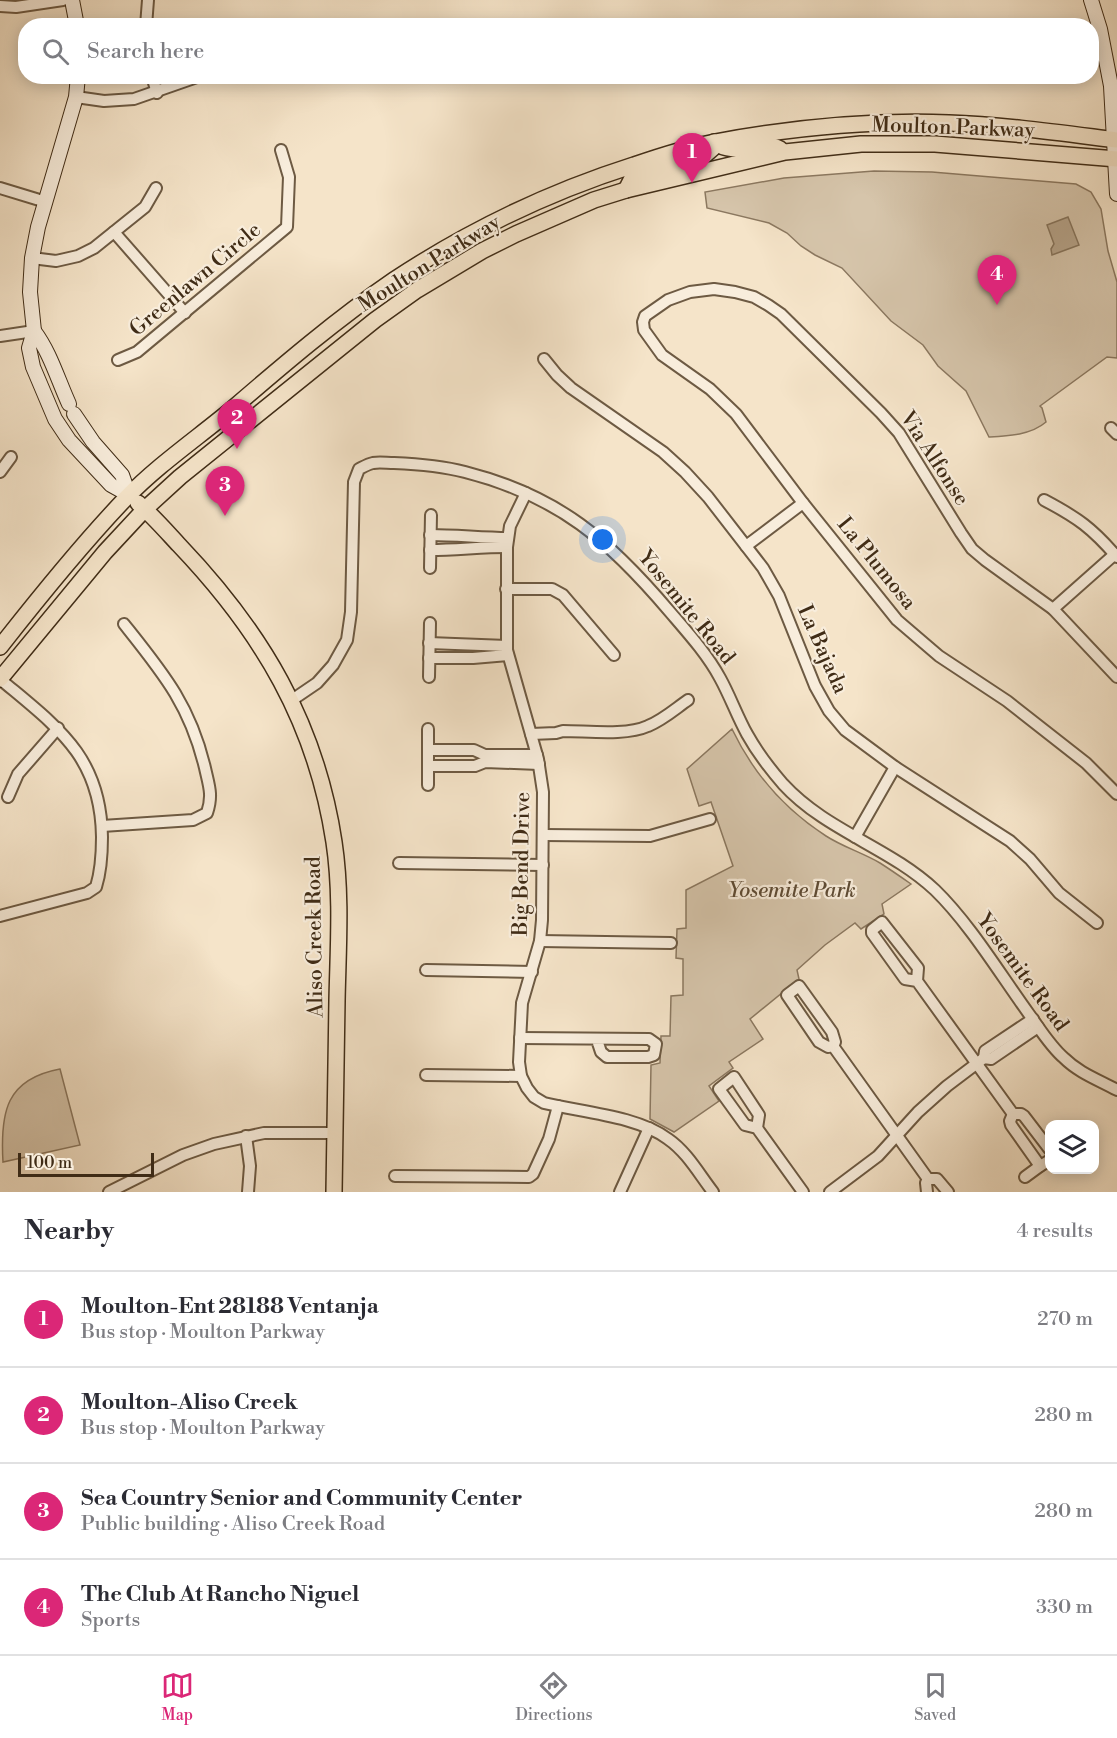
<!DOCTYPE html>
<meta charset="utf-8">
<style>
body{margin:0;font-family:"Libre Bodoni",serif;background:#f2f2f3;color:#2b2b33}
.controls{position:absolute;right:18px;bottom:18px;display:grid;overflow:hidden;border-radius:12px;box-shadow:0 3px 15px #0003}
.controls button{width:54px;height:54px;display:grid;place-items:center;padding:0;border:0;border-bottom:2px solid #e1e1e2;background:#fff;color:#2b2b33;font:30px sans-serif}
.scale{position:absolute;left:18px;bottom:15px;width:136px;box-sizing:border-box;padding-left:6px;border:3px solid #402c16;border-top:0;font-size:16px;line-height:21px;white-space:nowrap;color:#402c16;-webkit-text-stroke:4px #f8eddc;paint-order:stroke}
.you{position:absolute;left:603px;top:540px;width:21px;height:21px;margin:-15px;border:4px solid #fff;border-radius:50%;background:#1a73e8;box-shadow:0 0 0 9px #1a73e833}
.badge{display:grid;place-items:center;width:39px;height:39px;border-radius:50%;background:#db2777;color:#fff;font-size:20px;font-weight:700}
.pin{position:absolute;translate:-50% -50px;filter:drop-shadow(0 2px 3px #0008)}
.pin::after{content:'';position:absolute;top:32px;width:21px;height:18px;background:inherit;clip-path:polygon(0 0,100% 0,50% 100%)}
.list{margin:0;padding:0;list-style:none}
h2{display:flex;justify-content:space-between;align-items:center;height:78px;margin:0;padding:0 24px;font-size:26px}
h2 small{font-size:20px;font-weight:400;color:#7c7c81}
.list li{display:grid;grid-template-columns:39px 1fr auto;gap:18px;align-items:center;box-sizing:border-box;height:96px;padding:0 24px;border-top:2px solid #e1e1e2}
.list b{display:block;font-size:22px;white-space:nowrap}
.list p{margin:0;font-size:20px;white-space:nowrap;color:#7c7c81}
.list em{font-size:20px;font-style:normal;color:#7c7c81}
.icon{flex:none;width:33px;height:33px;fill:none;stroke:currentColor;stroke-width:2;stroke-linecap:round;stroke-linejoin:round}
.map{position:relative;flex:none;width:1117px;height:1192px;overflow:hidden}
.search{position:absolute;background:#fff;box-shadow:0 3px 15px #0003;left:18px;right:18px;top:18px;height:66px;display:flex;align-items:center;gap:15px;box-sizing:border-box;padding:0 21px;border-radius:24px;color:#7c7c81;font-size:22px}
.sheet{height:462px;background:#fff}
nav{display:flex;justify-content:space-around;align-items:center;box-sizing:border-box;height:84px;border-top:2px solid #e1e1e2;background:#fff;font-size:16px;color:#7c7c81}
nav a{display:grid;justify-items:center;gap:3px}
nav .on{color:#db2777}
.map>svg:first-child{display:block}
</style>
<div class="map">
<svg width="1117" height="1192" viewBox="0 0 1117 1192">
<rect width="100%" height="100%" fill="#f5e4c9"/>
<filter id="stains"><feTurbulence type="fractalNoise" baseFrequency=".00333" numOctaves="4"/><feColorMatrix values="0 0 0 0 .2 0 0 0 0 .09 0 0 0 0 .02 0 0 0 .5 -.17"/></filter>
<radialGradient id="worn" r=".72"><stop offset=".6" stop-color="#630" stop-opacity="0"/><stop offset="1" stop-color="#630" stop-opacity=".3"/></radialGradient>
<!-- green -->
<g fill="#d6c5ab" stroke="#8b7860" stroke-width="1.5">
<path d="M874,171L932,172L1076,184L1091,192L1101,209L1108,251L1117,282V358L1107,357L1040,406L1042,408L1046,422C1031,435 1008,436 989,437L966,391L938,366L923,345L891,321L842,268L815,255L801,246L787,233L769,223L707,208L705,192L784,178Z"/>
<path d="M732,729C753,773 784,809 826,836C843,847 863,853 880,863C891,870 901,877 911,884L882,904L884,914L861,929L855,923L825,945L797,970L799,979L750,1019L763,1039L729,1062L733,1068L709,1086L719,1101L674,1132L650,1119L651,1065L660,1063L661,1036H670L671,996L683,995V959L676,958L677,929L686,928V890L733,866L711,802L699,806L687,769Z"/>
<path d="M60,1069L80,1145L3,1162C0,1112 6,1079 60,1069Z"/>
</g>
<!-- water -->
<path fill="#b7a58c" stroke="#87755d" stroke-width="1.5" d="M1068,217L1079,245L1052,255L1051,249L1054,244L1047,225Z"/>
<g fill="none" stroke-linecap="round" stroke-linejoin="round">
<!-- street casing -->
<g stroke="#6d5a43" stroke-width="14">
<g id="street">
<path d="M0,6L16,7L63,0"/>
<path d="M146,26L148,0"/>
<path d="M152,76L157,93"/>
<path d="M76,97L104,101L134,99L200,76"/>
<path d="M0,188L46,202"/>
<path d="M114,232L185,313"/>
<path d="M32,258L56,261L78,256L94,248L145,207L156,188"/>
<path d="M0,336L34,331"/>
<path d="M544,359L557,375L571,388L663,452L685,472L708,497L763,568L779,596L815,686L829,711L845,730L895,767L1010,841L1030,859L1059,893L1097,923"/>
<path d="M118,360L137,352L287,227L289,177L281,150"/>
<path d="M1111,428L1117,434"/>
<path d="M0,472L11,457"/>
<path d="M526,493L510,526L507,547V650L538,759L543,792L542,920L540,941L522,1003L519,1062L521,1076L527,1088L534,1097L544,1103C581,1112 638,1116 668,1139C687,1152 699,1174 713,1192"/>
<path d="M1044,500C1078,518 1092,528 1117,557"/>
<path d="M430,535C457,535 482,538 508,538"/>
<path d="M746,546L803,503"/>
<path d="M430,550C456,550 481,547 507,547"/>
<path d="M430,568L431,515"/>
<path d="M506,589H552L563,595L614,655"/>
<path d="M1053,609L1115,554"/>
<path d="M429,643L507,646"/>
<path d="M429,658H473L508,655"/>
<path d="M429,677L430,623"/>
<path d="M1117,677L1053,609L985,560L972,549L961,533L899,433L881,413L781,314L768,305L754,297L735,292L714,289L690,292L668,300L645,316L643,322L644,330L662,355L710,389L736,414L803,503L897,620L939,656L1007,701L1086,763L1117,794"/>
<path d="M0,679C57,727 101,756 102,837C102,854 101,871 96,887L87,893L0,916"/>
<path d="M292,700L317,683L333,665L347,640L351,612L354,482L359,469C363,467 368,464 373,463C379,462 387,463 394,463C418,464 442,466 465,472C559,496 609,540 670,612C688,633 707,654 720,678C730,696 737,716 747,734C757,752 770,769 783,784C826,831 889,847 935,890C970,924 1000,974 1029,1014C1040,1029 1050,1046 1064,1058C1079,1073 1099,1080 1117,1090"/>
<path d="M531,734L556,733L563,731C588,731 626,736 648,726C663,720 675,709 688,700"/>
<path d="M428,750H474L485,755H537"/>
<path d="M428,766H475L485,762L539,764"/>
<path d="M428,785V729"/>
<path d="M8,797L18,774L58,728"/>
<path d="M102,826L193,820L207,813C213,795 209,786 205,768C190,705 163,673 124,624"/>
<path d="M544,835L650,836L710,819"/>
<path d="M855,837L895,767"/>
<path d="M399,863L543,865"/>
<path d="M540,941L671,943"/>
<path d="M426,970L532,972"/>
<path d="M917,981L918,968L882,922L872,930V933L905,979L917,981L1013,1114H1021L1024,1116L1050,1150"/>
<path d="M520,1038L649,1039L656,1044L654,1055L648,1057H607L601,1052L597,1040"/>
<path d="M833,1046L835,1042L832,1032L799,986L787,995L819,1042L828,1047L833,1046L928,1179"/>
<path d="M984,1058L985,1051L1033,1019"/>
<path d="M426,1075L521,1076"/>
<path d="M1013,1114L1010,1121L1011,1125L1040,1166L1050,1160"/>
<path d="M757,1128L759,1115L734,1077L719,1089L745,1125L757,1128L803,1192"/>
<path d="M246,1136L250,1166L248,1192"/>
<path d="M395,1176L529,1177L533,1174L549,1139L558,1106"/>
<path d="M1025,1177L1040,1166"/>
<path d="M928,1179H937L948,1192"/>
<path d="M109,1192L183,1155L214,1144L264,1133H335"/>
<path d="M620,1192L649,1128"/>
<path d="M830,1192L878,1156L918,1112L947,1086L984,1058L991,1059L1038,1027"/>
<path d="M927,1192L926,1183L928,1179"/>
</g>
</g>
<!-- secondary casing -->
<g stroke="#402c16" stroke-width="16">
<g id="secondary">
<path d="M72,0L77,26"/>
<path d="M1091,0L1100,29L1111,86L1117,194"/>
<path d="M78,76L76,97L38,227L32,258L30,292L34,331L29,348L33,367L55,419L69,440L111,485L129,495"/>
<path d="M34,331C50,352 58,380 69,404"/>
<path d="M74,414L93,442L122,475L129,495"/>
</g>
</g>
<!-- primary casing -->
<g stroke="#402c16" stroke-width="18">
<g id="primary">
<path d="M626,190L632,178L705,155L713,148L714,142C737,159 760,137 780,149"/>
<path d="M138,503C153,516 166,531 179,545C262,632 316,723 334,842C342,895 338,949 337,1001C336,1065 335,1128 334,1192"/>
<path d="M0,647C40,596 81,545 126,498C158,465 196,439 231,410C283,365 337,319 394,280C468,231 549,192 634,165C660,156 688,147 715,142C791,128 872,120 949,123C1005,125 1061,133 1117,140"/>
<path d="M0,679L105,552L145,509L180,477L375,320L417,290L482,251L516,234L594,200L626,190L785,152L861,144H935L1117,159"/>
</g>
</g>
<!-- street -->
<use href="#street" stroke="#f8eddc" stroke-width="10"/>
<!-- secondary -->
<use href="#secondary" stroke="#f8eddc" stroke-width="14"/>
<!-- primary -->
<use href="#primary" stroke="#f5e4c9" stroke-width="15"/>
</g>
<g text-anchor="middle" stroke-width="4.5" stroke-linejoin="round" paint-order="stroke">
<!-- street labels -->
<g font-size="21" fill="#402c16" stroke="#f8eddc">
<text transform="translate(953 127) rotate(2)" y="7">Moulton Parkway</text>
<text transform="translate(429 263) rotate(-32)" y="7">Moulton Parkway</text>
<text transform="translate(195 279) rotate(-40)" y="7">Greenlawn Circle</text>
<text transform="translate(935 458) rotate(57)" y="7">Via Alfonse</text>
<text transform="translate(877 563) rotate(51)" y="7">La Plumosa</text>
<text transform="translate(687 607) rotate(51)" y="7">Yosemite Road</text>
<text transform="translate(823 649) rotate(66)" y="7">La Bajada</text>
<text transform="translate(521 864) rotate(-89)" y="7">Big Bend Drive</text>
<text transform="translate(314 937) rotate(-91)" y="7">Aliso Creek Road</text>
<text transform="translate(1023 972) rotate(54)" y="7">Yosemite Road</text>
</g>
<!-- park labels -->
<g font-size="21" font-style="italic" fill="#5e4b34" stroke="#f8eddc">
<text x="792" y="897">Yosemite Park</text>
</g>
</g>
<rect width="100%" height="100%" filter="url(#stains)"/>
<rect width="100%" height="100%" fill="url(#worn)"/>
</svg>
<div class="controls">
<button><svg class="icon" aria-label="layers" viewBox="0 0 24 24"><path d="M12 4l9 5-9 5-9-5zM3 14l9 5 9-5"/></svg></button>
</div>
<div class="scale">100 m</div>
<div class="you"></div>
<div class="pin badge" style="left:692px;top:183px">1</div>
<div class="pin badge" style="left:237px;top:449px">2</div>
<div class="pin badge" style="left:225px;top:516px">3</div>
<div class="pin badge" style="left:997px;top:305px">4</div>
<div class="search"><svg class="icon" aria-label="search" viewBox="0 0 24 24"><circle cx="10" cy="10" r="6"/><path d="M15 15l6 6"/></svg>Search here</div>
</div>
<section class="sheet">
<h2>Nearby<small>4 results</small></h2>
<ul class="list">
<li><span class="badge">1</span><div><b>Moulton-Ent 28188 Ventanja</b><p>Bus stop · Moulton Parkway</p></div><em>270 m</em></li>
<li><span class="badge">2</span><div><b>Moulton-Aliso Creek</b><p>Bus stop · Moulton Parkway</p></div><em>280 m</em></li>
<li><span class="badge">3</span><div><b>Sea Country Senior and Community Center</b><p>Public building · Aliso Creek Road</p></div><em>280 m</em></li>
<li><span class="badge">4</span><div><b>The Club At Rancho Niguel</b><p>Sports</p></div><em>330 m</em></li>
</ul>
</section>
<nav>
<a class="on"><svg class="icon" aria-label="map" viewBox="0 0 24 24"><path d="M3 6l6-2 6 2 6-2v14l-6 2-6-2-6 2zM9 4v14M15 6v14"/></svg>Map</a>
<a><svg class="icon" aria-label="directions" viewBox="0 0 24 24"><path d="M12 3l9 9-9 9-9-9zM9 14v-3h6M13 9l2 2-2 2"/></svg>Directions</a>
<a><svg class="icon" aria-label="saved" viewBox="0 0 24 24"><path d="M7 4h10v16l-5-4-5 4z"/></svg>Saved</a>
</nav>
